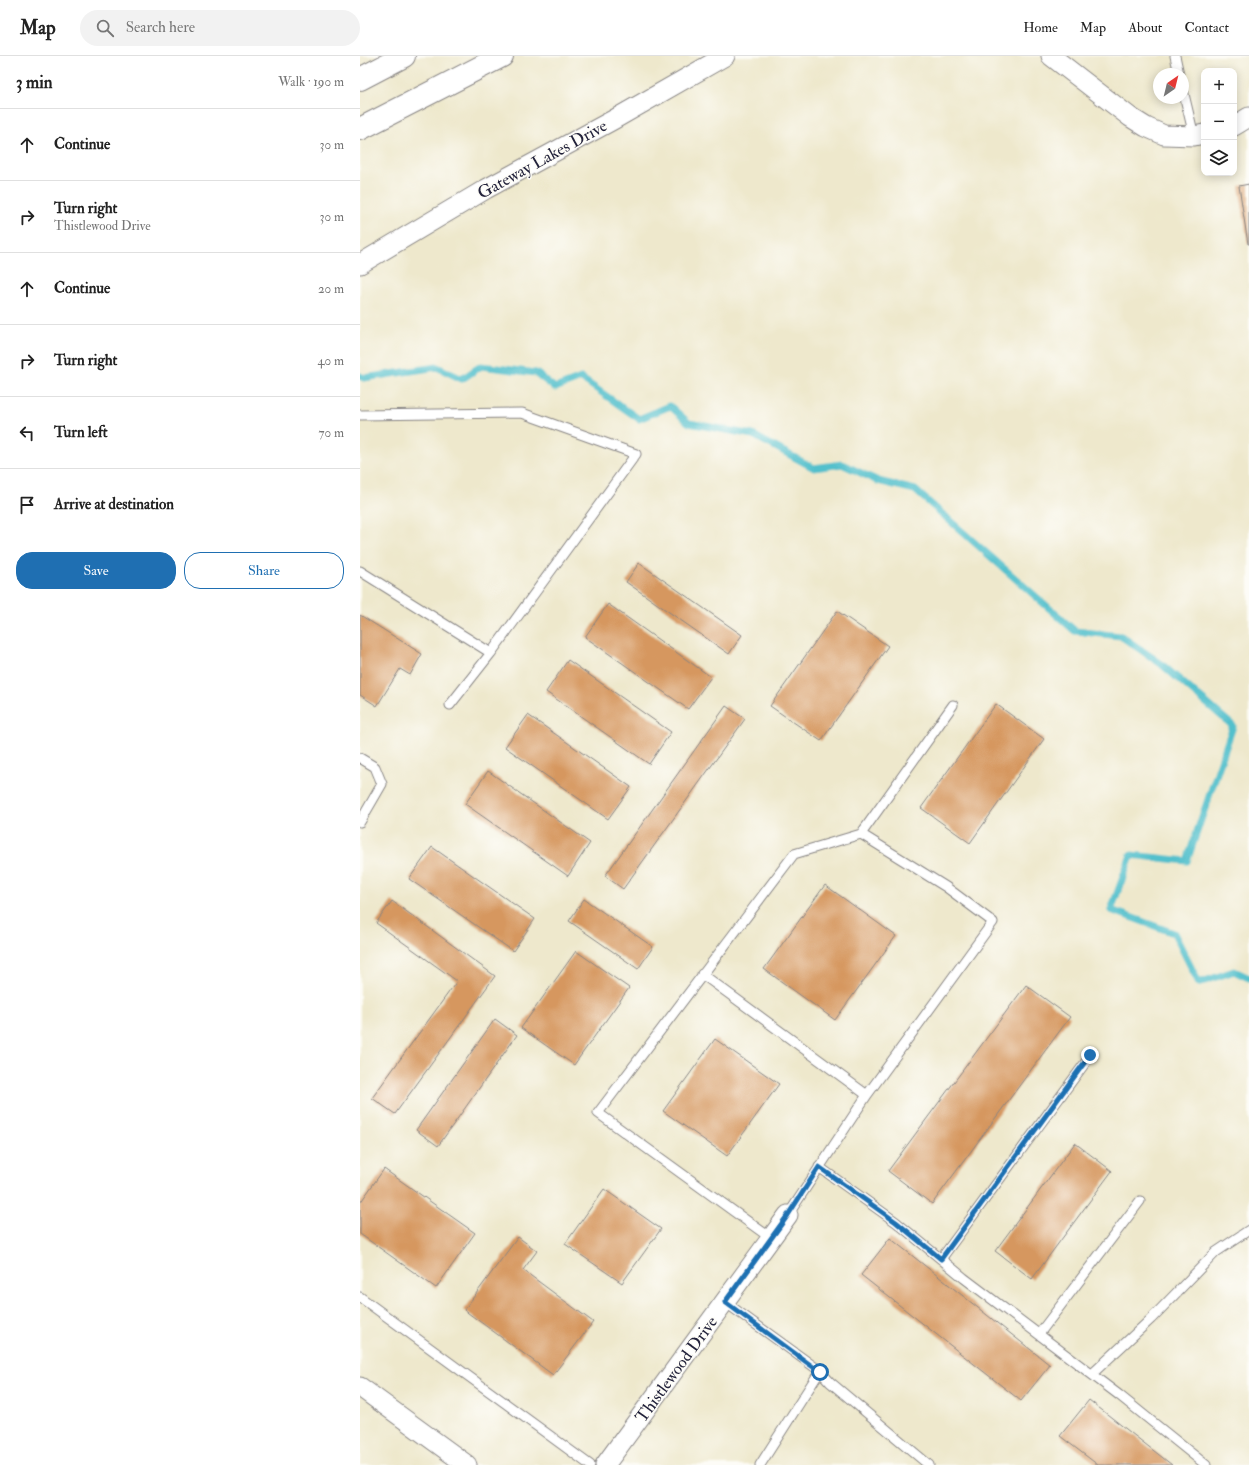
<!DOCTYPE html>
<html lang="en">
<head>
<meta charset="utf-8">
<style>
	body { margin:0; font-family:"IM FELL Double Pica",serif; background:#f2f2f2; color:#222 }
	.controls { position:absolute; right:12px; top:12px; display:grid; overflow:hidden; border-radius:8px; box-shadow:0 2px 10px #0003 }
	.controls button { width:36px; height:36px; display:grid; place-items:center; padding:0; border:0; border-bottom:1px solid #e0e0e0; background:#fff; color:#222; font:20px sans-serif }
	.compass { position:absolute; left:793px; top:12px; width:36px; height:36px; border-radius:50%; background:#fff; box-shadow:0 2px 10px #0003; rotate:35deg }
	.stop { position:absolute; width:12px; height:12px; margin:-9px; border:3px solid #1f6fb2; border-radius:50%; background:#fff }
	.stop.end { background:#1f6fb2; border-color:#fff; box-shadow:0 1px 4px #0008 }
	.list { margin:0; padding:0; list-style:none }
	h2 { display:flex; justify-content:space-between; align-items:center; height:52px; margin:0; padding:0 16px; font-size:17px }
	h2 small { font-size:13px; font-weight:400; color:#767676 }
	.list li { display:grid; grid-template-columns:26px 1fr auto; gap:12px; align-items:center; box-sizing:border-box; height:72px; padding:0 16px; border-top:1px solid #e0e0e0 }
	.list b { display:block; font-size:15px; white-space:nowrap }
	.list p { margin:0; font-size:13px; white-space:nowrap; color:#767676 }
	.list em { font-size:13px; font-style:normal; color:#767676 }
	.actions { display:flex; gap:8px; padding:12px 16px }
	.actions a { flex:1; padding:9px 0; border:1px solid #1f6fb2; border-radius:16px; text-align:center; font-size:14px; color:#1f6fb2 }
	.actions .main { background:#1f6fb2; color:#fff }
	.icon { flex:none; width:22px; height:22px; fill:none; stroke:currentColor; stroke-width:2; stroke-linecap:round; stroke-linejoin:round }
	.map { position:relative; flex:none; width:889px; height:1409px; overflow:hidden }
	header { display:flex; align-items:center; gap:24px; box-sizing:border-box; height:56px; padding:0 20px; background:#fff; border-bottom:1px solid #e0e0e0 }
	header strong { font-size:19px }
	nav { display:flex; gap:22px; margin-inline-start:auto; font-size:14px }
	.search { width:280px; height:36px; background:#f2f2f2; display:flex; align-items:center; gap:10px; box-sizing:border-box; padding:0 14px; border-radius:22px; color:#767676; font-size:15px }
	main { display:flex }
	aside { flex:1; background:#fff }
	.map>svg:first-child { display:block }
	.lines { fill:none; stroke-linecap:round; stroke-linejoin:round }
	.stream { stroke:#53c0cc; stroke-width:7 }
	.building { fill:#d6975f }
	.lane-casing { stroke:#888584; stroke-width:11 }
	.street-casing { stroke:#888584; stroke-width:21 }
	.highway-casing { stroke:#888584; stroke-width:24 }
	.lane { stroke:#fff; stroke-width:9 }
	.street { stroke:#fff; stroke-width:19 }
	.highway { stroke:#fff; stroke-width:22 }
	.route { stroke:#1f6fb2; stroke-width:5 }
	.labels { text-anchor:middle; stroke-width:3; stroke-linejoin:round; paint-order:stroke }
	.street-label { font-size:17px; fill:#22223b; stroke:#fdfcf7 }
</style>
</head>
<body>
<header>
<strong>Map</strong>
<div class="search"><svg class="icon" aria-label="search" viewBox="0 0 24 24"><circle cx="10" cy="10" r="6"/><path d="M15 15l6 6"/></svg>Search here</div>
<nav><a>Home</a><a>Map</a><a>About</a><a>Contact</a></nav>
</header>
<main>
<aside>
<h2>3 min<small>Walk · 190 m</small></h2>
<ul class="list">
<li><svg class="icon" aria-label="ahead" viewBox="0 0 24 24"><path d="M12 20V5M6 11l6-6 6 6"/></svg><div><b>Continue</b></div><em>30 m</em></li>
<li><svg class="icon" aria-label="right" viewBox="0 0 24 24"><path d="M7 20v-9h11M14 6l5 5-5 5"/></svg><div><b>Turn right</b><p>Thistlewood Drive</p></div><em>30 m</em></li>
<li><svg class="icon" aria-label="ahead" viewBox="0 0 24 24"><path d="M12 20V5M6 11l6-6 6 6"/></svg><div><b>Continue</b></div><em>20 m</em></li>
<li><svg class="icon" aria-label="right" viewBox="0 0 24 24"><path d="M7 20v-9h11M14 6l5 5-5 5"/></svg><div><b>Turn right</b></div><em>40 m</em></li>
<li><svg class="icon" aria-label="left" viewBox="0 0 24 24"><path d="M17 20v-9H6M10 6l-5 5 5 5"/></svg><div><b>Turn left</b></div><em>70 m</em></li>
<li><svg class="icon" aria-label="arrive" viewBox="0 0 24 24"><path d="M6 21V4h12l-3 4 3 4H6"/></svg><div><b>Arrive at destination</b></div></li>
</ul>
<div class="actions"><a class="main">Save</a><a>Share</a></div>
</aside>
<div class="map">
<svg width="889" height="1409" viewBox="0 0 889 1409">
	<rect width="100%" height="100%" fill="#fdfcf7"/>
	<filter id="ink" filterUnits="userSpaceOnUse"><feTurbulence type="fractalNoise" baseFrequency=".025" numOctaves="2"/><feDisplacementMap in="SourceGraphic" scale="8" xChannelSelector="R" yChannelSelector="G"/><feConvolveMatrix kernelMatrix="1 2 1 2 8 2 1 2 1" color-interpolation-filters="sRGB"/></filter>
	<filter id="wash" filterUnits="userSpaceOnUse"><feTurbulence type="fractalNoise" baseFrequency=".012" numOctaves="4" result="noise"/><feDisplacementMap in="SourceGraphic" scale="16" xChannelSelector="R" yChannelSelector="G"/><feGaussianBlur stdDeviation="0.9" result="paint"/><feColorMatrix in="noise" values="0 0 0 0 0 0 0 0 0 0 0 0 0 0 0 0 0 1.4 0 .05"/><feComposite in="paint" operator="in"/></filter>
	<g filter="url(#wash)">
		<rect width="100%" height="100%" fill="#eee8cc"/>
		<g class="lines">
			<path class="stream" d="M0,320L4,322L77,311L102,323L121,310L176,317L195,332L221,322L279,363L310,350L329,367L393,379L454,412L482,408L518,425L555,434L715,575L761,580L800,607L873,670L827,805L771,799L751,854L814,877L839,927L874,915L889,922"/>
		</g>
		<g id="blocks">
			<path class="building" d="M889,128V188H888L879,130Z
				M279,507L382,579L369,598L266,526Z
				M248,548L351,621L328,653L225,581Z
				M477,555L528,590L461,685L410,650Z
				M0,559L62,598L50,619L40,613L17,650L0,639Z
				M208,604L311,676L289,708L186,636Z
				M636,648L684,683L610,787L561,752Z
				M366,650L385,663L263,833L245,820Z
				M168,659L271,731L248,763L145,691Z
				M128,715L230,787L208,820L105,748Z
				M72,791L175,863L153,895L49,823Z
				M465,829L536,880L475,964L404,913Z
				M224,843L293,891L278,913L209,865Z
				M32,845L135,920L35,1058L12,1042L97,925L16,867Z
				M216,895L269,932L214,1009L161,972Z
				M666,929L710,961L572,1148L528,1115Z
				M135,963L157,979L78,1090L56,1074Z
				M355,983L419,1028L367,1100L303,1055Z
				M715,1087L752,1115L672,1223L635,1195Z
				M24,1113L115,1177L76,1232L0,1178V1147Z
				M244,1133L301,1173L262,1227L205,1188Z
				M158,1181L177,1195L163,1214L233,1266L193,1319L104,1254Z
				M530,1182L690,1309L661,1345L501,1219Z
				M729,1344L812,1409H738L700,1380Z"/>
		</g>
	</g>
	<g filter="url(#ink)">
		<use href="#blocks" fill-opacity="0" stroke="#888584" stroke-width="1"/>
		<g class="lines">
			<g class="lane-casing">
				<path id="lane" d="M815,0L819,18
					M823,34L834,80
					M0,359L162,357L276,398L131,597L0,515
					M90,649L131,597
					M0,702L15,711L22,728L0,766
					M501,778L593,649
					M342,918L507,1039
					M459,1111L536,1166L604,1222L759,1339L846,1409
					M412,1183L238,1057L434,798L501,778L586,831L633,866L507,1039L428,1159
					M581,1203L731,999
					M0,1241L230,1409
					M365,1246L460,1315L470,1326L569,1409
					M679,1278L780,1145
					M732,1318L791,1263L856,1196L889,1174
					M400,1409L460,1315"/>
			</g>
			<g class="street-casing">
				<path id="street" d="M691,0L770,61L786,71L804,79L834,80L844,78
					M874,70L889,61
					M0,208L126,133L253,64L365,0
					M0,1331L107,1409
					M245,1409L428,1159"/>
			</g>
			<g class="highway-casing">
				<path id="highway" d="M0,23L44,0
					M0,73L142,0"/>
			</g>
			<use href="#lane" class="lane"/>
			<use href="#street" class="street"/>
			<use href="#highway" class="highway"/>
		</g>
	</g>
	<g class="lines" filter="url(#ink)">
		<path class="route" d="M460,1316L365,1246L428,1159L459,1111L536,1166L581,1203L730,999"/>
	</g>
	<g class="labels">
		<g class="street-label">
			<text transform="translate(182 103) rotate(-29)" y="6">Gateway Lakes Drive</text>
			<text transform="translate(316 1313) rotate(-54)" y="6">Thistlewood Drive</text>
		</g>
	</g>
</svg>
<div class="controls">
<button>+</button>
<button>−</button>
<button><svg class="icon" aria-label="layers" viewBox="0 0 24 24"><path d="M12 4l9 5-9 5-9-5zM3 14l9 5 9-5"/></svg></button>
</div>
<svg class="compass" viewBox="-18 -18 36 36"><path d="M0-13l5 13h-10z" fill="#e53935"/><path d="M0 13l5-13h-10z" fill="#767676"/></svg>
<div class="stop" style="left:460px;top:1316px"></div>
<div class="stop end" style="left:730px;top:999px"></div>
</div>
</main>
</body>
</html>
